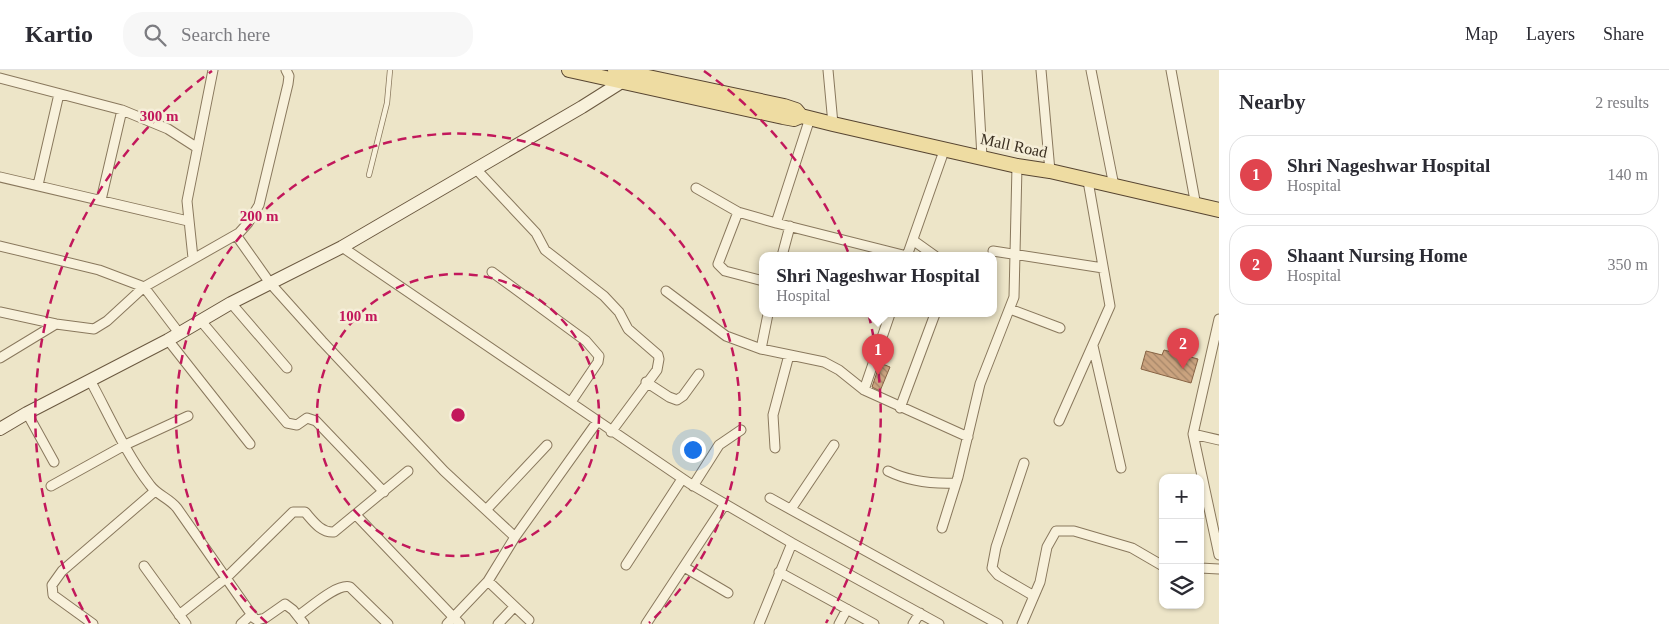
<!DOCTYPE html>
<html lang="en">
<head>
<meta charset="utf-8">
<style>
	body { margin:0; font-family:"Times New Roman",serif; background:#f7f7f7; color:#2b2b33 }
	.controls { position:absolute; right:15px; bottom:15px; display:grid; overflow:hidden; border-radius:10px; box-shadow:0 1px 4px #0004 }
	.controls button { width:45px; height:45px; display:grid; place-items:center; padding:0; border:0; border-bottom:1px solid #e1e1e2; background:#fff; color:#2b2b33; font:25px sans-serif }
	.you { position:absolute; left:692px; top:379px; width:18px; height:18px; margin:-12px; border:4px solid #fff; border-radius:50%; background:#1a73e8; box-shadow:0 0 0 8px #1a73e833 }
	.badge { display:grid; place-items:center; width:32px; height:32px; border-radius:50%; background:#db2777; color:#fff; font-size:16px; font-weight:700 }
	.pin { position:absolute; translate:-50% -41px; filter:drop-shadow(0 1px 2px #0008) }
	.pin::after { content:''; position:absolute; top:26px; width:18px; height:15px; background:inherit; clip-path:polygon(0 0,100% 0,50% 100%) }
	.popup { position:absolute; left:759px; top:182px; width:238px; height:65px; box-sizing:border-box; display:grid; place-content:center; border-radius:10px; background:#fff; filter:drop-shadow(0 1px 4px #0005); font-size:16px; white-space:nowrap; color:#7c7c81 }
	.popup b { font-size:19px; color:#2b2b33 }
	.popup::after { content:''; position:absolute; left:50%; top:100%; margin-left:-10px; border:10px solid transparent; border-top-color:#fff }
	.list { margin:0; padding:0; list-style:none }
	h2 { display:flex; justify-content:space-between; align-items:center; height:65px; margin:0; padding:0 20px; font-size:21px }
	h2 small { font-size:16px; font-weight:400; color:#7c7c81 }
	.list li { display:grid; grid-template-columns:32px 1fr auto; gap:15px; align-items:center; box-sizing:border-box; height:80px; margin:0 10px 10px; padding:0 10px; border:1px solid #e1e1e2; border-radius:20px }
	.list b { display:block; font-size:19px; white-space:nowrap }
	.list p { margin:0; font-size:16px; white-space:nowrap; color:#7c7c81 }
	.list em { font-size:16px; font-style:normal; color:#7c7c81 }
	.icon { flex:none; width:28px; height:28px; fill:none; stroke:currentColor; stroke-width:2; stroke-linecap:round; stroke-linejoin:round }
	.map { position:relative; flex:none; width:1219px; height:554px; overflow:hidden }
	header { display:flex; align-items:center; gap:30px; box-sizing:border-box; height:70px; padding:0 25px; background:#fff; border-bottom:1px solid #e1e1e2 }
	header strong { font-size:24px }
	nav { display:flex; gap:28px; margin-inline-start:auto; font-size:18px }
	.search { width:350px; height:45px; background:#f7f7f7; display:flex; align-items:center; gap:12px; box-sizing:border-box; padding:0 18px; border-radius:20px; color:#7c7c81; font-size:19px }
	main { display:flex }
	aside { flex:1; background:#fff }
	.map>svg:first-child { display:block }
	.building { fill:url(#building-back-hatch); stroke:#876344 }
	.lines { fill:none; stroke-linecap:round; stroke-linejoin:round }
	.lane-casing { stroke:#89785d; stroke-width:6 }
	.street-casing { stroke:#89785d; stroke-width:11 }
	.secondary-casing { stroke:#6b5940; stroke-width:14 }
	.primary-casing { stroke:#574531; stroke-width:16 }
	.lane { stroke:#f8f1db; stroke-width:4.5 }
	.street { stroke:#f8f1db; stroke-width:9 }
	.secondary { stroke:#f8f1db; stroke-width:12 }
	.primary { stroke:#eedca2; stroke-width:14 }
	.ring { fill:none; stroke:#c2185b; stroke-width:2.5; stroke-dasharray:9 6 }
	.labels { text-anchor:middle; stroke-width:5; stroke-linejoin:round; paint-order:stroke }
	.street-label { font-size:16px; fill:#3a2f21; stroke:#f5eed8 }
	.centre { fill:#c2185b; stroke:#f5eed8; stroke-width:2.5 }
	.ring-label { font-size:15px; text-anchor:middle; font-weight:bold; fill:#c2185b; stroke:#f5eed8; stroke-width:5; stroke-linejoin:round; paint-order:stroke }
</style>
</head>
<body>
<header>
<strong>Kartio</strong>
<div class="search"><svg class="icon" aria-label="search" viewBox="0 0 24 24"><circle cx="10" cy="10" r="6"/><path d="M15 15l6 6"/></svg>Search here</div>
<nav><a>Map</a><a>Layers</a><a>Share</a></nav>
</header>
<main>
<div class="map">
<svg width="1219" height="554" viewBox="0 0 1219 554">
	<defs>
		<pattern id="building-back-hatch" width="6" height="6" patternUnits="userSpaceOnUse" patternTransform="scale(1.25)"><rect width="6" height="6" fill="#caa37f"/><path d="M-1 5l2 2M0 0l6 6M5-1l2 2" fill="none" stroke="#a58568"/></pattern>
	</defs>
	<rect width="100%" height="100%" fill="#ede5c8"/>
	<path class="building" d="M1164,280L1198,289L1191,313L1141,299L1146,281L1162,285Z
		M880,293L890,297L880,321L872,317Z"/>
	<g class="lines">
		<g class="lane-casing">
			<path id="lane" d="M369,105L387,33L390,0"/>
		</g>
		<g class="street-casing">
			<path id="street" d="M828,0L833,54
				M977,0L982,87
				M1041,0L1050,101
				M1091,0L1114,116
				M1171,0L1196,136
				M0,8L122,40
				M476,99L536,163L545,180L604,226L619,242L628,259L658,285L659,289L657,300L611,362
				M0,107L188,151
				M38,115L59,24
				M696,118L738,142L776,153L907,186L945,78
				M101,130L122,40L168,59L196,77
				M738,142L718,194L725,201L763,211
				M776,153L810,48
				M236,165L270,213L322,271L444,401L515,467
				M914,171L935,186
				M0,176L99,200L144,217L179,263
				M342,177L689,413L792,473L939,554
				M993,181L1103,198
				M782,186L790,156
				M193,188L187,131L213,0
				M492,202L586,271L599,286L598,292L571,332
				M666,221L726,266L761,279L824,292L839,300L864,320L968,367
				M231,233L287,298
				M1010,239L1060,258
				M0,242L56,254L94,259L107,251L144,217L239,163L248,153L259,135L288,14L289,6L286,0
				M1219,249L1193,364L1219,485
				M201,251L287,353L297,355L307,348L316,351L384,422
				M168,270L250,374
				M1093,276L1121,398
				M761,279L768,244
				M0,288L56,254
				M90,310C109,345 126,384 150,415C157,425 169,428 177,438L254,548L257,550L265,548L285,534L293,540L304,554
				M646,312L669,327L677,330L683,326L699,304
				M864,320L890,244
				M900,338L935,244
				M27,343L54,392
				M1059,351L1110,236L1088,111
				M1193,364L1219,370
				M775,378L773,345L789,285
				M1024,393L996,477L992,498L998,505L1034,526
				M888,401C910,412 933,414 956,413
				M51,416L125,375L188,346
				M693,416L719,375L741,360
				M770,428L998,554
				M791,439L834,375
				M486,440L547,375
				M356,445L460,554
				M942,458L958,407L980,314L1014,227L1017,96
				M626,495L682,409
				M144,496L186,554
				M684,497L728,523
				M1200,498L1219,499
				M779,502L874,554
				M488,511L529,550
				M179,545L226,508L293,442H305C313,451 321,463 334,462L408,401
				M298,546C310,538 337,513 350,517L388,554
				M93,554L53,525L52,515L62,501L155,421
				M241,554L252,544
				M447,554L488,511L515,467L597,352
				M498,554L514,537
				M646,554L725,434
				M759,554L792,473
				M839,554L847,539
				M913,554L920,543
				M1022,554L1040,512L1047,477L1056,461H1074L1132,478L1163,496"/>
		</g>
		<g class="secondary-casing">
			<path id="secondary" d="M0,359L27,343L168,270L231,233L342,177L582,37L628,8"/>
		</g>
		<g class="primary-casing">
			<path id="primary" d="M569,0L783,47L794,49L801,46
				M615,0L784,36L796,40L801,46L833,54L1017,96L1050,101L1219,140"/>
		</g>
		<use href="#lane" class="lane"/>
		<use href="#street" class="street"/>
		<use href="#secondary" class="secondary"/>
		<use href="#primary" class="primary"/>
	</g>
	<g class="ring">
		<circle cx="458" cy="345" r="141"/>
		<path d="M267 553A282 282 0 1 1 649 553"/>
		<path d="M90 553A423 423 0 0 1 212 1M704 1A423 423 0 0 1 826 553"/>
	</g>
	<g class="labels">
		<g class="street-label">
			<text transform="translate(1014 75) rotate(12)" y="6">Mall Road</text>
		</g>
	</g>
	<circle cx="458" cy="345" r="8" class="centre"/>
	<g class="ring-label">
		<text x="159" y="51">300 m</text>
		<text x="259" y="151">200 m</text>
		<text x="358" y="251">100 m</text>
	</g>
</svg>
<div class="controls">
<button>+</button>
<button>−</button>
<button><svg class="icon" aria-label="layers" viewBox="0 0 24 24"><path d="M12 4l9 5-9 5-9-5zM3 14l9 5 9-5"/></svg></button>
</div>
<div class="you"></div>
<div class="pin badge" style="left:878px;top:305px;background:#e0444e">1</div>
<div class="popup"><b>Shri Nageshwar Hospital</b>Hospital</div>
<div class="pin badge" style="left:1183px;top:299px;background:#e0444e">2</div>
</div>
<aside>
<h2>Nearby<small>2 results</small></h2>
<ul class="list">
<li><span class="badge" style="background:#e0444e">1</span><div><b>Shri Nageshwar Hospital</b><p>Hospital</p></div><em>140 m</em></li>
<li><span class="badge" style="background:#e0444e">2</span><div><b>Shaant Nursing Home</b><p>Hospital</p></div><em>350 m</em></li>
</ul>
</aside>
</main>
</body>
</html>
